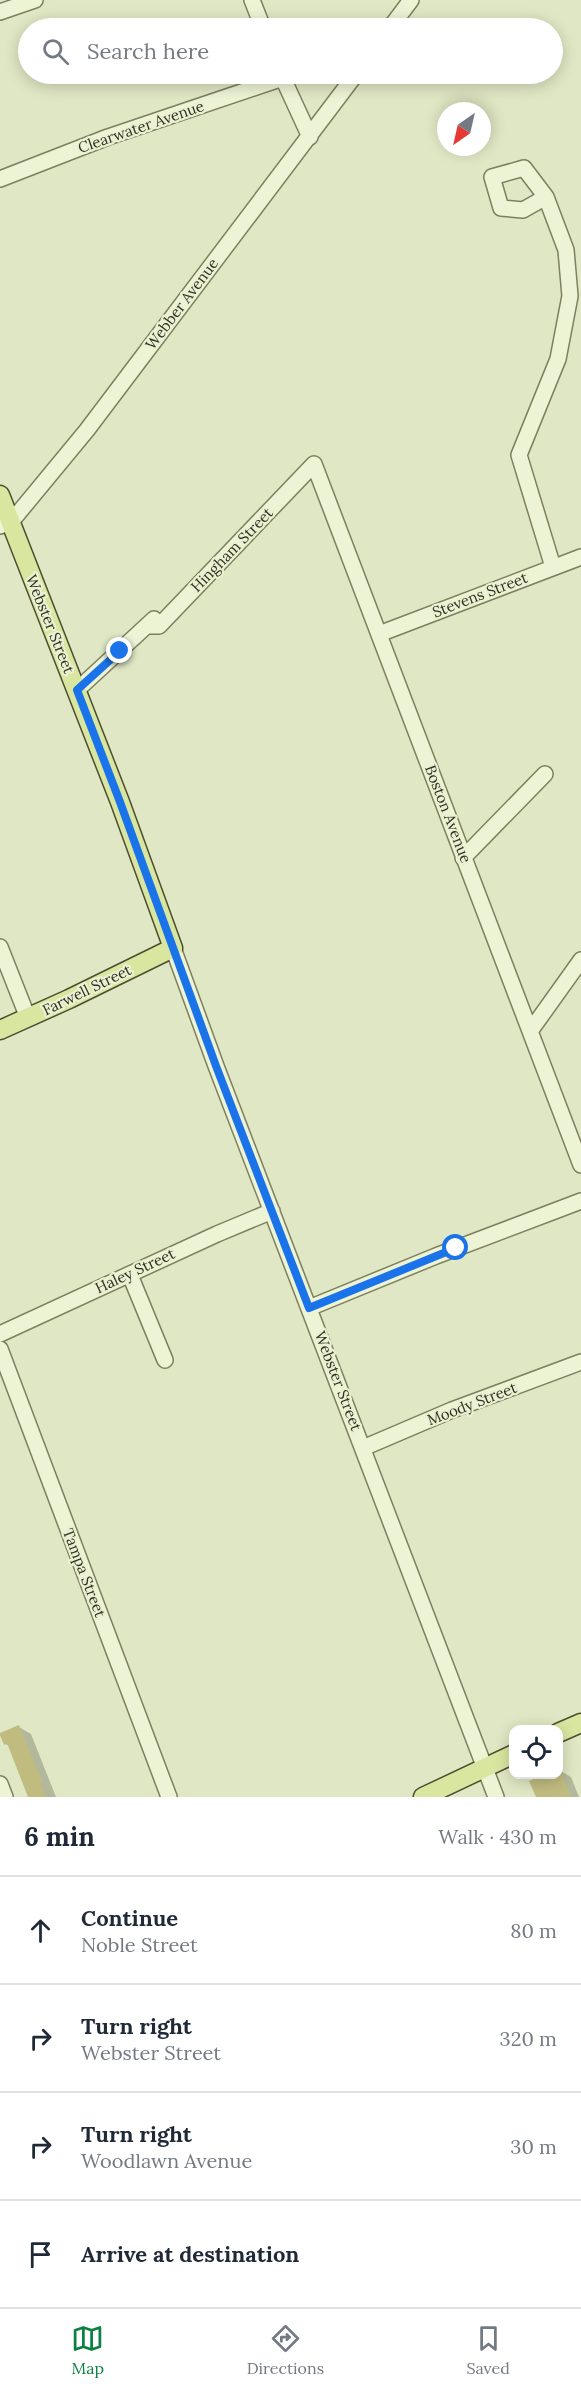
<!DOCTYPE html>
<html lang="en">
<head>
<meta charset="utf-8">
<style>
	body { margin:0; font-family:Lora,serif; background:#f6f6f7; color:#1f2937 }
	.controls { position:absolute; right:18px; bottom:18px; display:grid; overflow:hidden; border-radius:12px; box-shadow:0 3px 15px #0003 }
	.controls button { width:54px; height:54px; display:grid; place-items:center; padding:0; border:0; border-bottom:2px solid #e0e1e3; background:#fff; color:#1f2937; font:30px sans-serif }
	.compass { position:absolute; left:437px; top:102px; width:54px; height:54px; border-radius:50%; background:#fff; box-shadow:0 3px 15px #0003; rotate:214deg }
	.stop { position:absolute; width:18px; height:18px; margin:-14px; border:4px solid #1a73e8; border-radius:50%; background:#fff }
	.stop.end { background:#1a73e8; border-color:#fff; box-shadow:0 2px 6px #0008 }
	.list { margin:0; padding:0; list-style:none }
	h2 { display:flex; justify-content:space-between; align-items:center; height:78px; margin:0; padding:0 24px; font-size:26px }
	h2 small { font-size:20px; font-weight:400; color:#747a83 }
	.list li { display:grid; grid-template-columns:39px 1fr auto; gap:18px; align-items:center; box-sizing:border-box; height:108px; padding:0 24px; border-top:2px solid #e0e1e3 }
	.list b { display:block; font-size:22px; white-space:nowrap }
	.list p { margin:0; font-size:20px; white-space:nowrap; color:#747a83 }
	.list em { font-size:20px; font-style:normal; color:#747a83 }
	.icon { flex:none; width:33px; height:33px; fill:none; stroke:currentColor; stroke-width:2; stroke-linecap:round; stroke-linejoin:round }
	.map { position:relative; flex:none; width:581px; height:1797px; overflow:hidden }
	.search { position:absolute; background:#fff; box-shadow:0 3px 15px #0003; left:18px; right:18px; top:18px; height:66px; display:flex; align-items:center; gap:15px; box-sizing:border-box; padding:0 21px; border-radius:33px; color:#747a83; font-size:22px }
	.sheet { height:510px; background:#fff }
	nav { display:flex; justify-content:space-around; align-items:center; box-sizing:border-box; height:84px; border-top:2px solid #e0e1e3; background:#fff; font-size:16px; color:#747a83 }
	nav a { display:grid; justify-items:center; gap:3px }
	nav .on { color:#0b8043 }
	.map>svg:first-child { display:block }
	.shadow { fill:#0003 }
	.building { fill:#c0bb7e }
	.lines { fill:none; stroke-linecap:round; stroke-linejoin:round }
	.minor-casing { stroke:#7e7f5d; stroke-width:18 }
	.major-casing { stroke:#4e4c30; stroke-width:21 }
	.minor { stroke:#edf3d5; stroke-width:15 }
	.major { stroke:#d9e6a0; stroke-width:18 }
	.route { stroke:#1a73e8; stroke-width:8 }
	.labels { text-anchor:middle; stroke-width:4.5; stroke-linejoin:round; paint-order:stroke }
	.street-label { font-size:15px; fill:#31311f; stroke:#eaf0d2 }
</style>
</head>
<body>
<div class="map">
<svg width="581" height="1797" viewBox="0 0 581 1797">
	<rect width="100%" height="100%" fill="#e0e7c4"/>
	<path class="shadow" d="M19,1727L31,1734L56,1797H30L10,1746L5,1744Z
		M559,1770L571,1777L579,1797H538L558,1774Z"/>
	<path class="building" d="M19,1725L42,1781L40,1782L46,1797H28L7,1743L4,1745L0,1735V1733Z
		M545,1774H562L571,1797H536L529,1781Z"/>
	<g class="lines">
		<g class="minor-casing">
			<path id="minor" d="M252,0L263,28
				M0,12L35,0
				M390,28L411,0
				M281,74L310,137
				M0,179L108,137L283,78
				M546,197L523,210L501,208L492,177L524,168L546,197L566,250L570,296L558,359L519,455L553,567
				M0,526L11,522L87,430L356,74
				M147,626H159L314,464L581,1165
				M379,634L581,557
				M77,690L154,619
				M463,858L545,774
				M0,947L28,1018
				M173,948L216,1066L496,1797
				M531,1030L581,960
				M130,1275L165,1360
				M309,1308L436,1256L581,1201
				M0,1334L217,1234L272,1211
				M0,1349L169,1797
				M363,1448L452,1410L581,1362
				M0,1784L5,1797"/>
		</g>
		<g class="major-casing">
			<path id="major" d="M0,495L120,802L173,948L69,999L0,1030
				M558,1733L581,1723
				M423,1797L514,1754"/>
		</g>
		<use href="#minor" class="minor"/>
		<use href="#major" class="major"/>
	</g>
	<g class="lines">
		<path class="route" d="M120,651L77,690L120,802L216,1066L309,1308L456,1248"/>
	</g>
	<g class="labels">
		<g class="street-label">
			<text transform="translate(141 127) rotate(-19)" y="5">Clearwater Avenue</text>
			<text transform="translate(182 304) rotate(-53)" y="5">Webber Avenue</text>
			<text transform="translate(232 550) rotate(-46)" y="5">Hingham Street</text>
			<text transform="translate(480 595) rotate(-21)" y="5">Stevens Street</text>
			<text transform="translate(50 624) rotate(68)" y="5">Webster Street</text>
			<text transform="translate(448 814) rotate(69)" y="5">Boston Avenue</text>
			<text transform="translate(87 990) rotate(-26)" y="5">Farwell Street</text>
			<text transform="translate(135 1271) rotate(-25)" y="5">Haley Street</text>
			<text transform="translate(338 1381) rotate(69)" y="5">Webster Street</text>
			<text transform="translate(472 1404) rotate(-21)" y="5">Moody Street</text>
			<text transform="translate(84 1573) rotate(69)" y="5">Tampa Street</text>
		</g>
	</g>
</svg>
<div class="controls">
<button><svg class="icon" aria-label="locate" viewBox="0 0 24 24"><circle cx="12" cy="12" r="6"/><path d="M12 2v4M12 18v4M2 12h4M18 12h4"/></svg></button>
</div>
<svg class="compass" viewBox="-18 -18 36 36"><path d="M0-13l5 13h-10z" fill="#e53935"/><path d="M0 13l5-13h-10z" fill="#747a83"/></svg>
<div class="stop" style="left:456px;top:1248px"></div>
<div class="stop end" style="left:120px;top:651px"></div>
<div class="search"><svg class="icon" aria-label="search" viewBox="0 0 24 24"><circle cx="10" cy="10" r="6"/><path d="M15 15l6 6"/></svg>Search here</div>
</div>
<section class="sheet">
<h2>6 min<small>Walk · 430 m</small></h2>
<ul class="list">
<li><svg class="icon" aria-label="ahead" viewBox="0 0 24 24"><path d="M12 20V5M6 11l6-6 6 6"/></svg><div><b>Continue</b><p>Noble Street</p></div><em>80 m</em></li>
<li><svg class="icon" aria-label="right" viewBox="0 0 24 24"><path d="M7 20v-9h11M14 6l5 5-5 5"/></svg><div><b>Turn right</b><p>Webster Street</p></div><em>320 m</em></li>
<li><svg class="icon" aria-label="right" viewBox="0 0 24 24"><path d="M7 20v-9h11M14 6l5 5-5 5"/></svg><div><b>Turn right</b><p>Woodlawn Avenue</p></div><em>30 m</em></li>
<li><svg class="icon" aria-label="arrive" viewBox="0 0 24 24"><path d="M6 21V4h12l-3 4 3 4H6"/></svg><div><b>Arrive at destination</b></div></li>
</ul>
</section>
<nav>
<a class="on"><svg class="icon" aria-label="map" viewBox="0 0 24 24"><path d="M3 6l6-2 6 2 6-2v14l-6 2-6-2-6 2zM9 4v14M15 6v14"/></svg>Map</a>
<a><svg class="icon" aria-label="directions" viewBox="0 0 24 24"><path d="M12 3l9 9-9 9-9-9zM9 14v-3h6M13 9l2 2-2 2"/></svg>Directions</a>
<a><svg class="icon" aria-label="saved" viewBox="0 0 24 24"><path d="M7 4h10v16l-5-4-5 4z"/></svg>Saved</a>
</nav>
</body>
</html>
